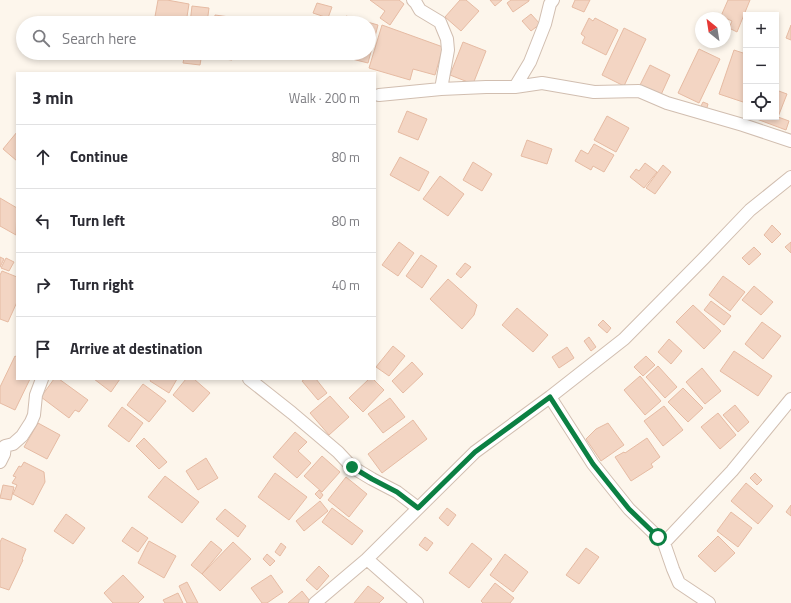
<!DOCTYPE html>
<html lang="en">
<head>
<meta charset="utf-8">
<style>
	body { margin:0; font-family:"Titillium Web",sans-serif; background:#f2f2f3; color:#2b2b33 }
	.controls { position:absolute; right:12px; top:12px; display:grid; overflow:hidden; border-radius:0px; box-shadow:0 2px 6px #0003 }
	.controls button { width:36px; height:36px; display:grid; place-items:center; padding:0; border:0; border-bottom:1px solid #e1e1e2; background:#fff; color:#2b2b33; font:20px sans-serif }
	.compass { position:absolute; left:695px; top:12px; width:36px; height:36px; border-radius:50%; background:#fff; box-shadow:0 2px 6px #0003; rotate:330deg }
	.stop { position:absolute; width:12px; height:12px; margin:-9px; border:3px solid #0b8043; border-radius:50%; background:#fff }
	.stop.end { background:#0b8043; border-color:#fff; box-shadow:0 1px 4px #0008 }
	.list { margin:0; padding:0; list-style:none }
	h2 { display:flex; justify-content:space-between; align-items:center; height:52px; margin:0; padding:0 16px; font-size:17px }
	h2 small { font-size:13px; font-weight:400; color:#7c7c81 }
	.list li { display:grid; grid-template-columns:26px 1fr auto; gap:12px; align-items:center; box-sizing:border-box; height:64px; padding:0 16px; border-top:1px solid #e1e1e2 }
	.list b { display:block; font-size:15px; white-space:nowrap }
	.list em { font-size:13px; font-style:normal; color:#7c7c81 }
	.icon { flex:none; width:22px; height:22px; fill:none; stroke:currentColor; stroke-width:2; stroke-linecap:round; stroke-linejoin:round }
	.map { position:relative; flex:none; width:791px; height:603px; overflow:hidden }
	.search { position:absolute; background:#fff; box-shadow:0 2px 6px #0003; left:16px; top:16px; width:360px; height:44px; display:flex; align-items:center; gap:10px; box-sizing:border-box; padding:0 14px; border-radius:22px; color:#7c7c81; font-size:15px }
	.panel { position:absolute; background:#fff; box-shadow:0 2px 6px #0003; left:16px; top:72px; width:360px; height:308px; border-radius:0px }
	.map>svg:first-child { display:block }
	.building { fill:#f3d5c3; stroke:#e6bba3 }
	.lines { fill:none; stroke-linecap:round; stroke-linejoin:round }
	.street-casing { stroke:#d1beb0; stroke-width:14 }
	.street { stroke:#fff; stroke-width:12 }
	.route { stroke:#0b8043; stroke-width:5 }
</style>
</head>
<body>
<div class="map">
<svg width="791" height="603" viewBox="0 0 791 603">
	<rect width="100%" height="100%" fill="#fdf6ec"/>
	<path class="building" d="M158,0H167L189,4L186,23H162L154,22Z
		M370,0H399L404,4L390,25L380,18L385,11Z
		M460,0H466L479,11L461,31L445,17Z
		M490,0H502L495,6Z
		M511,0H529V1L513,12L507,3Z
		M575,0H590L584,12L572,7Z
		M728,0H750L737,32L729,28L732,21L721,16Z
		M317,3L332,7L328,18L313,13Z
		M192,6L209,8L207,23H190Z
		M531,14L540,24L531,31L522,21Z
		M215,15L237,18V23H214Z
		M346,16L378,25L368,63L336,55V53H369V23H344Z
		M589,18L593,21L595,18L618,30L606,55L582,43L585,37L581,34Z
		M382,25L443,47L435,75L413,69L410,80L369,68Z
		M791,25V40L786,38Z
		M624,28L646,39L624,86L602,75Z
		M463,42L486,51L473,84L450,75Z
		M699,49L720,59L699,103L678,93Z
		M734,50L746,54V103L719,94Z
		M185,53H202L200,65L183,63Z
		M210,53H233L232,60L210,57Z
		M650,65L670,75L660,97L639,87Z
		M776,90L787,94L778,117L789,121L786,130L754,118V117H776Z
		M703,102L708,104L706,111L700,108Z
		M407,111L427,119L418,140L398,132Z
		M607,116L629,128L616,152L594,140Z
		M17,132V161L3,149Z
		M527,140L552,149L547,164L521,156Z
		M594,144L614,155L604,172L593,166L591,170L575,161L581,150L588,154Z
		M400,157L429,172L419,191L390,175Z
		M473,162L492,174L482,191L463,180Z
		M645,163L657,172L644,188L630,177L636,169L639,171Z
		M663,165L671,172L655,194L646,188Z
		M440,176L464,194L448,216L423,199Z
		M0,198L17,208L16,235L0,226Z
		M772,225L781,234L772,243L764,235Z
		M399,242L414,253L398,276L382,265Z
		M791,242V253L785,247Z
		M754,247L761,254L749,265L742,258Z
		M421,255L437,266L422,288L406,276Z
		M0,257L4,259L0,267Z
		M6,258L14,262L9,271L1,268Z
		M465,263L471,267L461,278L456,274Z
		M2,271L17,277V302L8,322L0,319V275Z
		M723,276L745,292L730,311L709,295Z
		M448,279L477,305L474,315L462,329L430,299Z
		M754,286L773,302L761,315L742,300Z
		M711,301L731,316L724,325L704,310Z
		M693,305L721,331L704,349L676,322Z
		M517,308L548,335L533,352L502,325Z
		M603,320L611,328L607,333L598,325Z
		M762,322L781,336L763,359L745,344Z
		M589,337L596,347L591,351L584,341Z
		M669,339L682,351L671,364L658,352Z
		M393,346L405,356L389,376L376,367Z
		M567,347L574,358L559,368L552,357Z
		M734,351L772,376L758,396L720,371Z
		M15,356L17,357V379H30L15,410L0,403V387Z
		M646,356L655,365L643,376L634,367Z
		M412,362L423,374L403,393L392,381Z
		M658,366L677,387L665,398L646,377Z
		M702,368L721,391L705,404L686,382Z
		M640,376L661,401L645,415L624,390Z
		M54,379H59L88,400L79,412L75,410L69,418L41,397Z
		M94,379H120L111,392Z
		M151,379H177L169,393L150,381Z
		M186,379H194L210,393L193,412L173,395Z
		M305,379H316L327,393L318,400L302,381Z
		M369,379H373L384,390L363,412L349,398Z
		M143,384L166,401L149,422L127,405Z
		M683,388L703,408L688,422L668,402Z
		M330,396L349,417L329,435L310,413Z
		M390,398L405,417L383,433L368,414Z
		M735,405L749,422L738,432L723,415Z
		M664,406L683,430L663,446L644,421Z
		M122,407L143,423L129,442L108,426Z
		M718,413L736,435L720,449L701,427Z
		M413,420L427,439L382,473L368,454Z
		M38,423L60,435L47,459L24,447Z
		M608,423L624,445L601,461L586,439L596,429Z
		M295,432L307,442L298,451L311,463L297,478L273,457Z
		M144,438L167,462L159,469L136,446Z
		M647,438L660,457L651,464L653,467L631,481L615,457L624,452L625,453Z
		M322,456L340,472L322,492L304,476Z
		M206,458L218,478L198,490L186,471Z
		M24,462L44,472L45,482L33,505L13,494L17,485L12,483L16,477L13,476L19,466L21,467Z
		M275,473L307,497L289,520L258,497Z
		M755,473L762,480L757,485L750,478Z
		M165,476L199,502L182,523L148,497Z
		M346,477L367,494L349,517L328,500Z
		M746,483L773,506L758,524L731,501Z
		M3,485L14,487L11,500L0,498Z
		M319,490L323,495L320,499L315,494Z
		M320,501L328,511L304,531L296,521Z
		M791,505V516L786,512Z
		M332,508L363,531L352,545L322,522Z
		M447,508L456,515L448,526L439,518Z
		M225,509L246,526L238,537L216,519Z
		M731,512L752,528L738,547L717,531Z
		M66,514L85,528L73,544L54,531Z
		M132,527L148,538L138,552L122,541Z
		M718,536L735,553L715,572L698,556Z
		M425,537L433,543L427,551L419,545Z
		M2,538L26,549L22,559L23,560L9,590L0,587V542Z
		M149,541L176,556L164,578L138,563Z
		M211,541L222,550L202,574L191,565Z
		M233,542L251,559L220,591L202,574Z
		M281,543L286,547L280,556L275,552Z
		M472,543L492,559L469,588L449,573Z
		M586,548L599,557L579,584L566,575Z
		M267,554L275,561L270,566L263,559Z
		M505,554L528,572L513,592L490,575Z
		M319,566L329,576L317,590L306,580Z
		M123,575L144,597L138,603H113L104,593Z
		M271,575L283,592L267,603H262L251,588Z
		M187,582L198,603H187L179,586Z
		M495,583L514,598L510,603H483L481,601Z
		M368,586L384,598L379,603H354Z
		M302,591L310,601L308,603H288Z
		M178,593L183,603H165L163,600Z"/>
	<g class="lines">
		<g class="street-casing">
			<path id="street" d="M413,0L416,3L420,10L440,22L447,39L448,50L441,89
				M515,87L530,62L545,24L550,4L553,0
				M379,95L441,89L486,87H515L542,83L594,92L639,91L667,103L743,125L791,141
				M249,379L292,413L338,452L352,467L372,479L397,492L418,508
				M550,397L593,464L629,509L664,543L673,569L679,583L709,603
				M0,462L4,454L5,446L13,444L22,436L31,422L34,415L36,395L42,379
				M664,543L732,471L791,399
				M367,559L417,603
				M315,603L367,559L475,452L550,397L624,339L705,257L750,210L791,177"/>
		</g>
		<use href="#street" class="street"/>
	</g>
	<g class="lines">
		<path class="route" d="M352,467L372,479L397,492L418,508L475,452L550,397L593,464L629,509L658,537"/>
	</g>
</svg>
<div class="controls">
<button>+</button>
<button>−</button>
<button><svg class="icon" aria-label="locate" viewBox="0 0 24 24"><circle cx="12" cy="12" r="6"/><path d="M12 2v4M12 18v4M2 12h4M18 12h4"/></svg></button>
</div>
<svg class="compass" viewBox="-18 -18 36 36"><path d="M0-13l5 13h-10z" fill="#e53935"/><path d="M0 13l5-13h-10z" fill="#7c7c81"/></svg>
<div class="stop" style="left:658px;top:537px"></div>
<div class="stop end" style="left:352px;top:467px"></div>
<div class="search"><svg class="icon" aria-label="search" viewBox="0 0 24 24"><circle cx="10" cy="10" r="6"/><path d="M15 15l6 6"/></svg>Search here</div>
<section class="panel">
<h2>3 min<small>Walk · 200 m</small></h2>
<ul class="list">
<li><svg class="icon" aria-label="ahead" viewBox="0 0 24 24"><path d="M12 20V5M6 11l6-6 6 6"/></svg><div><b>Continue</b></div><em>80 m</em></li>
<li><svg class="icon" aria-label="left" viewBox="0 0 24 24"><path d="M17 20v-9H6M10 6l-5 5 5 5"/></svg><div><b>Turn left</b></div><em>80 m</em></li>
<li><svg class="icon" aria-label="right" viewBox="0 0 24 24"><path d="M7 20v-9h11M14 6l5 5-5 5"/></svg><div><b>Turn right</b></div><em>40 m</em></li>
<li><svg class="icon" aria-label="arrive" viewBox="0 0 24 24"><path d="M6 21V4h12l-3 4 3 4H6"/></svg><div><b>Arrive at destination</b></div></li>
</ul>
</section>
</div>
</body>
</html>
